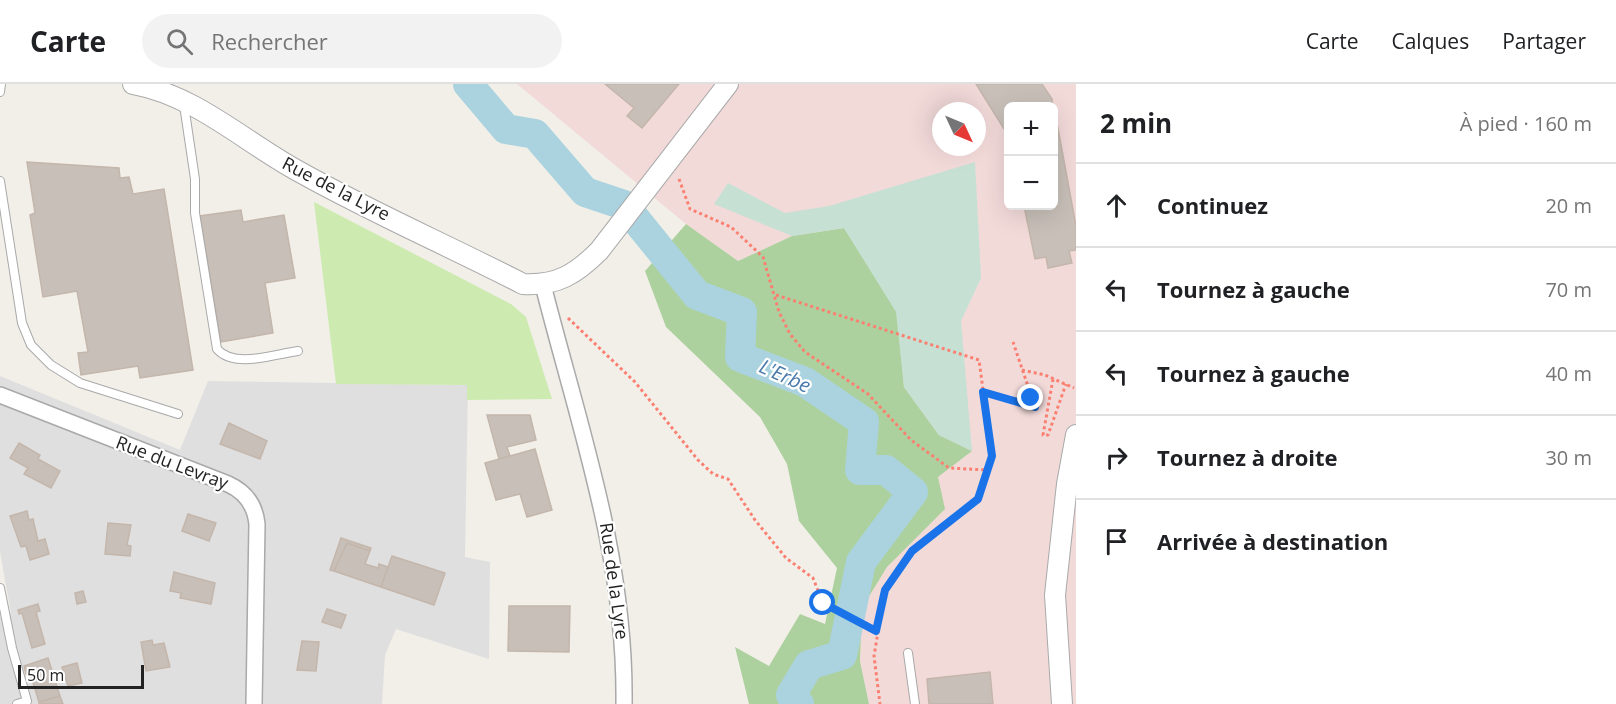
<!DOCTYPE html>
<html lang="fr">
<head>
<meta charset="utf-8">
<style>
	body { margin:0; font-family:"Open Sans",sans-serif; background:#f2f2f2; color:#202124 }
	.controls { position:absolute; right:18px; top:18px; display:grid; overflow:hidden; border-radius:9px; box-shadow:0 6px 24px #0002 }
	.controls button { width:54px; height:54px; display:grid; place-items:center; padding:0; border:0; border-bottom:2px solid #e0e0e0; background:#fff; color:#202124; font:30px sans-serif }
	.compass { position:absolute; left:932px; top:18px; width:54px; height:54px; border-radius:50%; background:#fff; box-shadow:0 6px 24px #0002; rotate:134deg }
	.scale { position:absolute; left:18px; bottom:15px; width:126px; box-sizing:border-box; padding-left:6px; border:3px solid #222; border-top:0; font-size:16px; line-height:21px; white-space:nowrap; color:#222; -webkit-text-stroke:4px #fff; paint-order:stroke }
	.stop { position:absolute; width:18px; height:18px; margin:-14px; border:4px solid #1a73e8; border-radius:50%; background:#fff }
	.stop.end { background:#1a73e8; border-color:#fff; box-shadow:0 2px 6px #0008 }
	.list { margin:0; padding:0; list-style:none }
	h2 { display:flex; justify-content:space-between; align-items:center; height:78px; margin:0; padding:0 24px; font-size:26px }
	h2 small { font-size:20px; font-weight:400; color:#757577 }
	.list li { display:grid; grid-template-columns:39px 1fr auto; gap:18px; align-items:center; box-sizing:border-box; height:84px; padding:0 24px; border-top:2px solid #e0e0e0 }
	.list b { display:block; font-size:22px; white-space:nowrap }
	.list em { font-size:20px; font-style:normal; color:#757577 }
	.icon { flex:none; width:33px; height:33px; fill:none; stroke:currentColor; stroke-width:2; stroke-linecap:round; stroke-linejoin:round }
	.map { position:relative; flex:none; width:1076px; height:620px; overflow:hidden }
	header { display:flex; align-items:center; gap:36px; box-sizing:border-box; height:84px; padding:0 30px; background:#fff; border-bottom:2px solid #e0e0e0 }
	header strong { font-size:28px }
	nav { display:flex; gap:33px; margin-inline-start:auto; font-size:21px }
	.search { width:420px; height:54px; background:#f2f2f2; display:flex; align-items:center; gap:15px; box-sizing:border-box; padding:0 21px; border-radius:33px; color:#757577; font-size:22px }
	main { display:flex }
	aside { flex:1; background:#fff }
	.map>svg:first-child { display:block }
	.residential { fill:#e0dfdf }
	.commercial { fill:#f2dad9; fill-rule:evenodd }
	.grass { fill:#cdebb0 }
	.forest { fill:#add19e }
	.wetland { fill:#c6e0d4 }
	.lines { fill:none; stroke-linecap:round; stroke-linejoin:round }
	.river { stroke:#aad3df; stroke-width:30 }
	.building { fill:#c7bfb8; stroke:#c4b6ab; stroke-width:1.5 }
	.service-casing { stroke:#a9a9a9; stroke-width:10 }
	.minor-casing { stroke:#a9a9a9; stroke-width:18 }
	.tertiary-casing { stroke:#a9a9a9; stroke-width:22 }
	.path { stroke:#fa8072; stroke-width:3; stroke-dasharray:3 3; stroke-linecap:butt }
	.service { stroke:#fff; stroke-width:8 }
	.minor { stroke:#fff; stroke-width:15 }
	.tertiary { stroke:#fff; stroke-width:20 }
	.route { stroke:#1a73e8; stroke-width:8 }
	.labels { text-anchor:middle; stroke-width:4.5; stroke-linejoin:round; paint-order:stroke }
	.street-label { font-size:18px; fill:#222; stroke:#fff }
	.water-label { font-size:20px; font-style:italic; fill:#4a7aab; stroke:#fff }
</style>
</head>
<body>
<header>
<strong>Carte</strong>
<div class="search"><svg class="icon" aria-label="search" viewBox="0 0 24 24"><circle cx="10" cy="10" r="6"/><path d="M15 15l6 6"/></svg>Rechercher</div>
<nav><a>Carte</a><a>Calques</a><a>Partager</a></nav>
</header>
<main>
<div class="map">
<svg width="1076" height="620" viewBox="0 0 1076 620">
	<rect width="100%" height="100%" fill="#f2efe9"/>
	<path class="residential" d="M0,292L180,366L208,297L468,301L465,473L490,478L489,575L396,545L385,571L382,620H0V533L11,529L0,468Z"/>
	<path class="commercial" d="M517,0H1076V620H869L860,577L862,524L887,483L913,455L937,394L939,351L792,152L738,177L686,140ZM1008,22H1054V122H1008ZM941,27H977V63H941Z"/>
	<path class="grass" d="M314,118L511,220L526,233L552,315L467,316V301L336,300Z"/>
	<path class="forest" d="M686,140L738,177L792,152L844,144L897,228L904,303L939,351L972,367L938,393L945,425L887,483L862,524L860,577L869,620H749L735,563L769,582L800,530L825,540L837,484L799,437L787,380L760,333L666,243L645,187Z"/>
	<path class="wetland" d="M975,78L981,194L961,237L972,367L939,351L904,303L896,228L844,144L792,152L714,120L728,99L785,129L829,122Z"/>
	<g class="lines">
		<path class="river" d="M468,0L506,45L535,50L585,108L624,121L697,211L742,228L740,273L805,298L864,338L860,386H886L913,408L861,478L842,571L809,581L791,611L799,620"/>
	</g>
	<path class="building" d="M605,0H679L642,44L627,32L634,24Z
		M976,0H1042L1052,15L1053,22H1008V42L1004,45Z
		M1054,23L1076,142V166L1069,167L1072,179L1048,184L1046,173L1035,175L1024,122H1054Z
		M27,78L119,84L120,94L129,93L133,110L164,105L193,286L140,294L138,282L81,291L78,269L88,268L77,207L43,213L30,131L35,129Z
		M241,126L243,138L284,131L295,194L265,199L273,249L221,258L200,132Z
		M487,331H530L536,356L507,363L510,372L499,375Z
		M229,339L267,357L260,375L220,360Z
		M19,359L40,371L38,375L60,387L51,404L24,390L28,384L10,374Z
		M535,365L552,426L527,433L520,410L496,416L485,379Z
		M27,427L29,436L33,435L38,457L45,455L49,470L30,476L26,462L21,463L10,432Z
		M188,430L216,439L209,457L182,447Z
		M108,439L131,441L127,461L131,462L130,472L105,470Z
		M341,454L371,464L370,467L347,459L334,487L330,486Z
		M347,459L370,467L365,480L378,484L379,480L388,483L381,503L334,487Z
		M392,472L445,489L434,521L381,503Z
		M174,488L215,499L211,520L180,514L181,509L170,507Z
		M83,507L86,518L77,520L75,509Z
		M38,520L40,527L36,528L45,560L32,564L22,529L19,530L18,526Z
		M509,522H570L569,568L508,567Z
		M327,525L346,531L341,544L322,538Z
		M152,556L153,561L164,559L170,583L146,587L141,558Z
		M302,557L319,558L316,587L297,586Z
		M48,574L60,612L39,618L30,589L26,590L24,582Z
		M77,579L82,599L68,602L62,583Z
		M990,588L993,620H929L927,595Z
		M60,612L63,620H39V618Z"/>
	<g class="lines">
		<g class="service-casing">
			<path id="service" d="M0,8L1,0
				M184,21L195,95V129L217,265C234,285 275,270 298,267
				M0,97L22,239L31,261L51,281L80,299L178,330
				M0,504L12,564L27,617L17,620
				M908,569L915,620"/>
		</g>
		<g class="minor-casing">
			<path id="minor" d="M543,201C579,343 626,472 624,620
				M0,311L228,400C246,408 255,421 257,440L254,620"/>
		</g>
		<g class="tertiary-casing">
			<path id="tertiary" d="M133,0C197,12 243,57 298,87C371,128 449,162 523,200C557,202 576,190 599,167L728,0
				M1062,620L1055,511L1067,400L1076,351"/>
		</g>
		<path class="path" d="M679,95L690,125L731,143L763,173L779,228L790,250L805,268L868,310L911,356L949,384L987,386
			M776,211L979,276L992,372L978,415L912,467L885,506L874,572L880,620
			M568,234L635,298L698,376L713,390L728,395L755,436L786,474L813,494L823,519L876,547
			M1022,286L1045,291L1074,304
			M1053,295L1043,351H1048L1066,300
			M983,308L1035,323L1013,258"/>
		<use href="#service" class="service"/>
		<use href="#minor" class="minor"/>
		<use href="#tertiary" class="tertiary"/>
	</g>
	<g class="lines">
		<path class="route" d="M823,519L876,547L885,506L912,467L978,415L992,372L983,308L1035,323L1031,314"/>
	</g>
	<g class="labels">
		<g class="street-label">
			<text transform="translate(336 105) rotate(27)" y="6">Rue de la Lyre</text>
			<text transform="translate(172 379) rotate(21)" y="6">Rue du Levray</text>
			<text transform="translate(614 497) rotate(82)" y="6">Rue de la Lyre</text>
		</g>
		<g class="water-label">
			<text transform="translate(785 292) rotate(24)" y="7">L'Erbe</text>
		</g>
	</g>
</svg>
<div class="controls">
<button>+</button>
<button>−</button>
</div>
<svg class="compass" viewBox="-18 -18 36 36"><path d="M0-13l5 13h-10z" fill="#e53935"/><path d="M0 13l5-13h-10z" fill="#757577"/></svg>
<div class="scale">50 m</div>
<div class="stop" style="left:823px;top:519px"></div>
<div class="stop end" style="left:1031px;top:314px"></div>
</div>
<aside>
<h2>2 min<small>À pied · 160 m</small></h2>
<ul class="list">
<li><svg class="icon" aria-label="ahead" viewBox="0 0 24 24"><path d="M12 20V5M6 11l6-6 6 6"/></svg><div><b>Continuez</b></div><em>20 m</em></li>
<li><svg class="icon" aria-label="left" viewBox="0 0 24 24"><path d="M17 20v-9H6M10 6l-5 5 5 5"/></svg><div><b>Tournez à gauche</b></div><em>70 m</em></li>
<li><svg class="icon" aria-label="left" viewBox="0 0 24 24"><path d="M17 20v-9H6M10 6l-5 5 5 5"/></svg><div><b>Tournez à gauche</b></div><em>40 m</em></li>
<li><svg class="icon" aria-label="right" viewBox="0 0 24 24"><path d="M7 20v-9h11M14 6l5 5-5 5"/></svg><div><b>Tournez à droite</b></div><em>30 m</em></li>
<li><svg class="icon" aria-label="arrive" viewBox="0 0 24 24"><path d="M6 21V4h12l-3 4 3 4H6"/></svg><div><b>Arrivée à destination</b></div></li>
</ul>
</aside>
</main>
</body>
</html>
